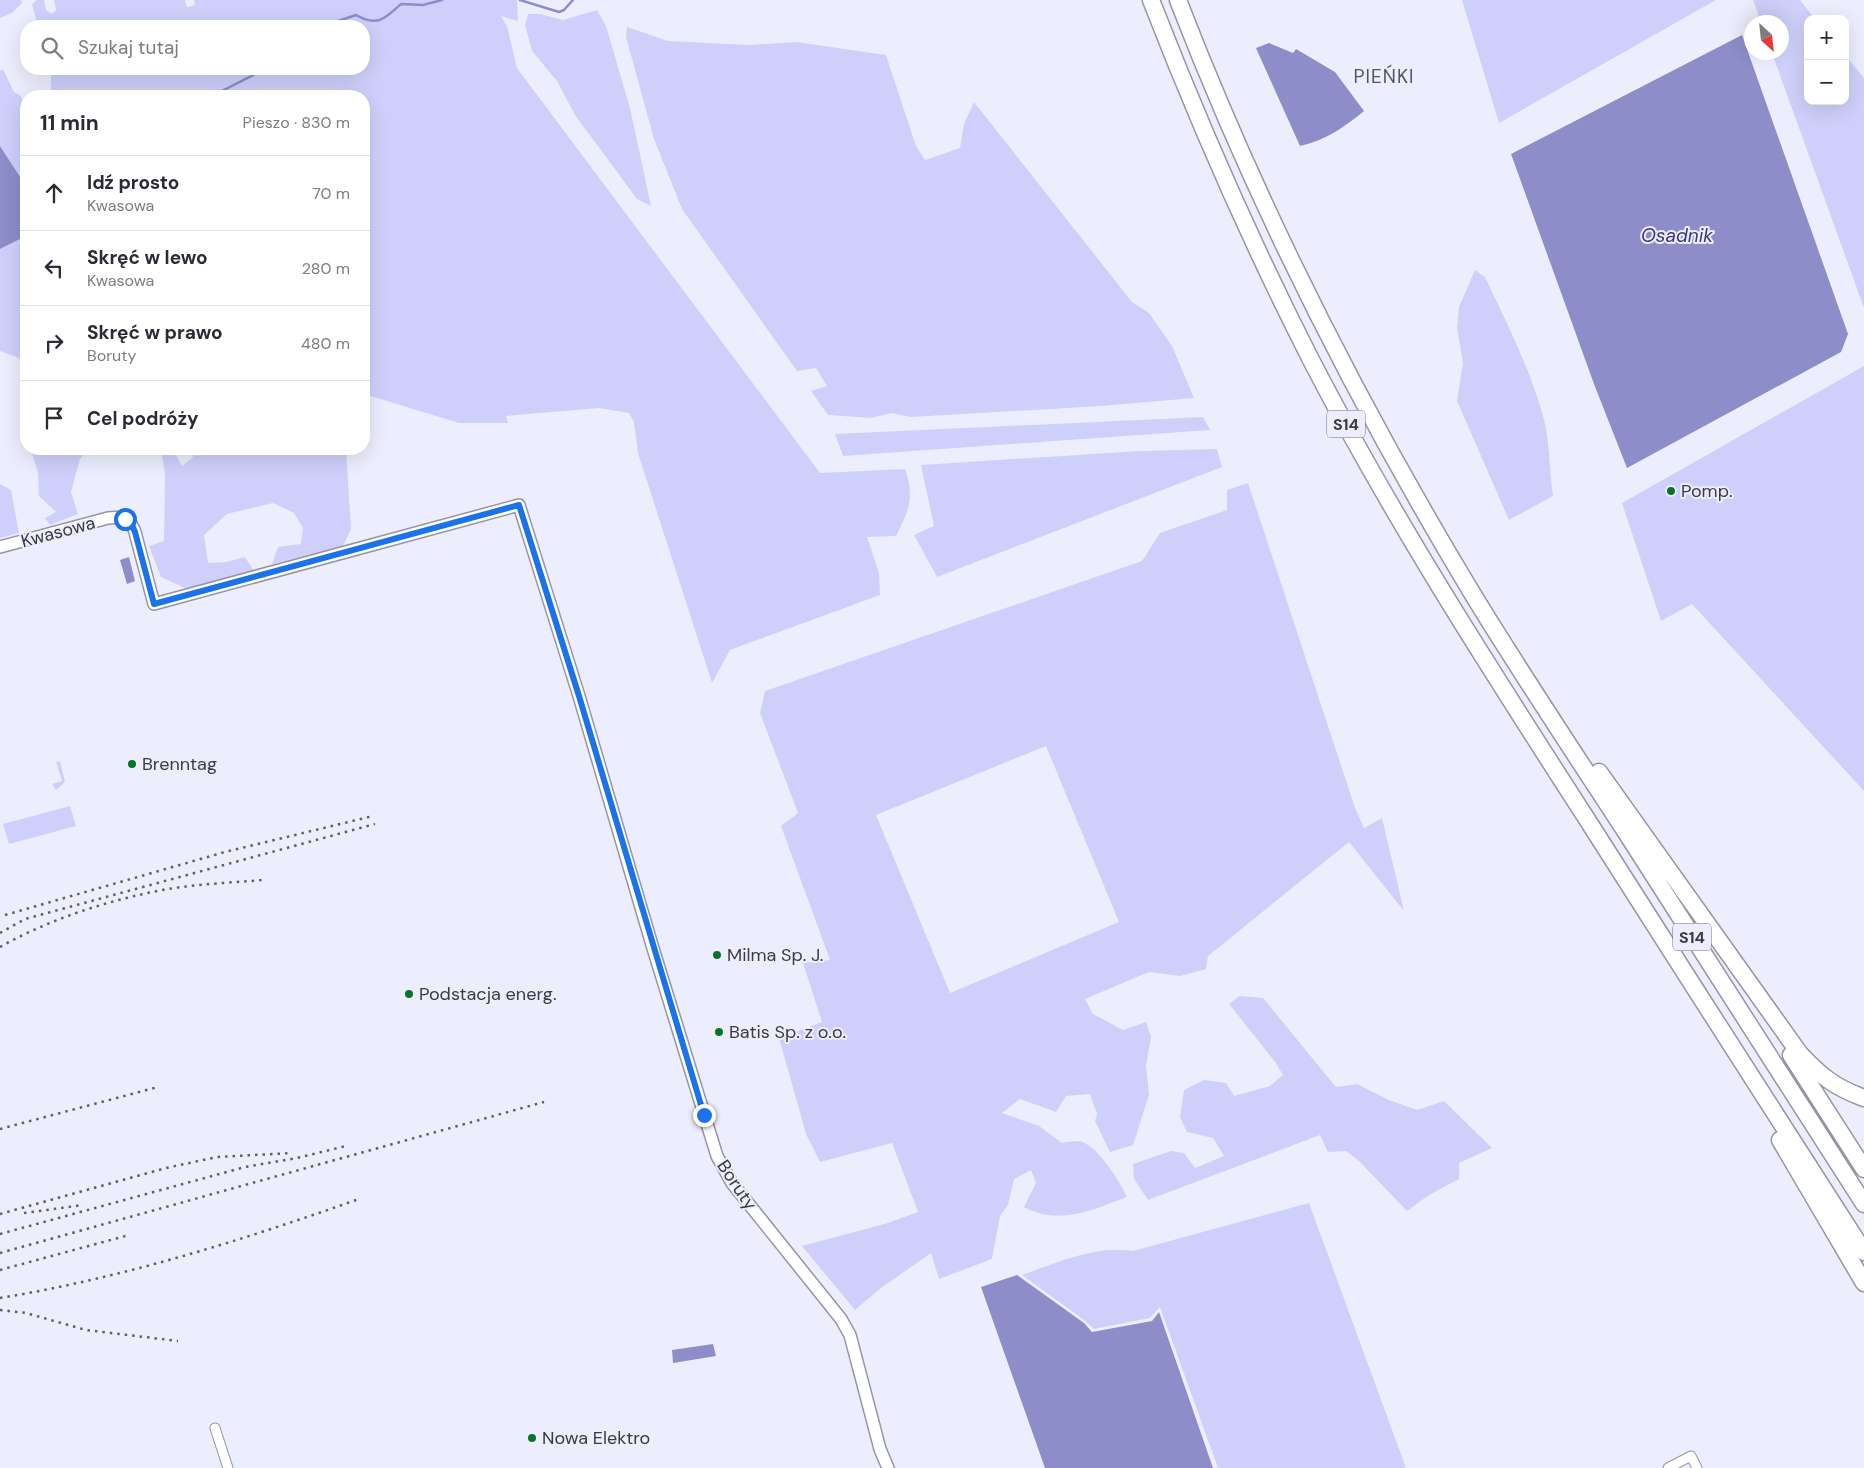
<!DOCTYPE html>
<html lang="pl">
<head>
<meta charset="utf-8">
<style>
	body { margin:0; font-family:"DM Sans",sans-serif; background:#f7f7f7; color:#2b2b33 }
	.controls { position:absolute; right:15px; top:15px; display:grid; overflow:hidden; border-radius:10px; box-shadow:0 5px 20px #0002 }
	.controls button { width:45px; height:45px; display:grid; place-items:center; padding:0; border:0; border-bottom:1px solid #e1e1e2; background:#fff; color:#2b2b33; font:25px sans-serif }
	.compass { position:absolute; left:1744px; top:15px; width:45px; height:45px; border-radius:50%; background:#fff; box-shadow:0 5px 20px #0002; rotate:153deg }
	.stop { position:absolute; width:15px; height:15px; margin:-11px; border:4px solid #1a73e8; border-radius:50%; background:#fff }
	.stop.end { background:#1a73e8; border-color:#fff; box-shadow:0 1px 5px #0008 }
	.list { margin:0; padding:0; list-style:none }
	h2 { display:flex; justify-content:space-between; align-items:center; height:65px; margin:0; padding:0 20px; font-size:21px }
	h2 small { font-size:16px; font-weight:400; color:#7c7c81 }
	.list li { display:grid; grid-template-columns:32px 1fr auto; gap:15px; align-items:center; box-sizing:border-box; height:75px; padding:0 20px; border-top:1px solid #e1e1e2 }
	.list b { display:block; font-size:19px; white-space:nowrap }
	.list p { margin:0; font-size:16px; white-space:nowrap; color:#7c7c81 }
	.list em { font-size:16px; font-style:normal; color:#7c7c81 }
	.icon { flex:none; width:28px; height:28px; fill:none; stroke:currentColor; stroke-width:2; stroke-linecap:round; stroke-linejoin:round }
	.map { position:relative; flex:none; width:1864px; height:1468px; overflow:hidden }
	.search { position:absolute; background:#fff; box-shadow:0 5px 20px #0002; left:20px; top:20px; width:350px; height:55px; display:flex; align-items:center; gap:12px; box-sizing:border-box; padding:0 18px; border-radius:20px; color:#7c7c81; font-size:19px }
	.panel { position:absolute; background:#fff; box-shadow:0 5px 20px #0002; left:20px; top:90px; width:350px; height:365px; border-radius:20px }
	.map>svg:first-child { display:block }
	.green { fill:#ced0fb; fill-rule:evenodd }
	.water { fill:#8c8dc9 }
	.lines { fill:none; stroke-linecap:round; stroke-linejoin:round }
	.stream { stroke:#8c8dc9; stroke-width:2.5 }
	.minor-casing { stroke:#9595a3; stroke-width:11 }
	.tertiary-casing { stroke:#9595a3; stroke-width:14 }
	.motorway-casing { stroke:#9595a3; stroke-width:19 }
	.minor { stroke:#fff; stroke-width:9 }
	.tertiary { stroke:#fff; stroke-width:11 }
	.motorway { stroke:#fff; stroke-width:16 }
	.rail { stroke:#5e5f66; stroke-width:2.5; stroke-dasharray:2.5 5; stroke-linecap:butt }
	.route { stroke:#1a73e8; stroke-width:6 }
	.poi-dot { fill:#097427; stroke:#edeefd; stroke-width:2 }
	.labels { text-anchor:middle; stroke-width:4; stroke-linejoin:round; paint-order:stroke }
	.shield { fill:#edeefd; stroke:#707079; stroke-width:1 }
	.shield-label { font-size:16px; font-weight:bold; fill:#3a3a40 }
	.poi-label { font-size:18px; fill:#3a3a40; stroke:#edeefd; text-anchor:start }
	.street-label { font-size:18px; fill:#3a3a40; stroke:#edeefd }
	.neighbourhood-label { font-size:19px; letter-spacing:1px; fill:#545561; stroke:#edeefd }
	.water-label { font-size:19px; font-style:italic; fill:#3c357e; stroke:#edeefd }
</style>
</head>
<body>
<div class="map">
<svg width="1864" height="1468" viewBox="0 0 1864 1468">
	<rect width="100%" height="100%" fill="#edeefd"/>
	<path class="green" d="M0,0H21L22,3L12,13L0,18Z
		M37,0H44L46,10L52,14L56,10L54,0H185L187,7L195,5L194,0H517L518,21L501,16L507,26L517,68L820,473L905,469C915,498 909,510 896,536L867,537L879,573L880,595L730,650L712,683L638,453L634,422L629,413L599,408L506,416L508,423H459L364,394V96H51V69H364V26H38L32,4Z
		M1462,0H1716L1499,123Z
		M1753,0H1800L1815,19H1808V101H1845V55L1864,78V308L1772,53L1782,52V22H1761Z
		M597,10L606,26L630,108L651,206L637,199L575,115L557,81L532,51L525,25L528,14H540L563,20Z
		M627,27L668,41L749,45L796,42L886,55L916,146L925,160L960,148L964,124L974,102L1132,302L1149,313L1172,346L1194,398L1102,406L911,417L891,413L871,418L828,415L811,391L827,386L816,368L797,371L682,209L654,139L626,37Z
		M3,69L14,92L21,96L26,113V186L0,146V71Z
		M26,236V373L19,358L0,351V249Z
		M1475,270L1485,277C1506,321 1528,365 1542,412C1550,438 1549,468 1553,496L1509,520L1457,401L1463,363L1457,328L1459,307Z
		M1864,366V791L1692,604L1661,621L1622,503Z
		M1203,417L1210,430L843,456L835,434Z
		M31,449H88L80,459L71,492L78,514L50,525L45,518L56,512L39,496L38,473Z
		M161,449H173L182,466L193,457L191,449H346L351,529L343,546L272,564L278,547L301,544L303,528L294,513L273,503L227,514L204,535L208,563L226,562L245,557L254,571L187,589L161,577L149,546L164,541L165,474Z
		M1217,449L1222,467L937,577L914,535L934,526L921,465L1140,451Z
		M1248,483L1355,808L1364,828L1382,818L1404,911L1349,842L1208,956L1206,969L1180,976L1149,972L1085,999L1093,1014L1123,1030L1146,1022L1151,1037L1146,1065L1149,1095L1133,1145L1110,1152L1095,1121L1097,1114L1090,1094L1066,1096L1056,1112L1020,1099L1002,1113L1039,1126L1062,1143C1067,1142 1073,1141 1078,1141C1097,1143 1120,1182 1127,1197C1092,1210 1059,1226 1024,1207L1036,1183L1031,1170L1014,1179L1008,1205L1000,1216L992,1259L939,1279L931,1253L881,1288L855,1310L802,1246L888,1223L918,1212L892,1143L820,1162L806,1134L779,1038L822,1022L803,963L830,960L781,826L798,813L760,713L765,691L1142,561L1160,533L1227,510V490ZM1046,746L1119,922L950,993L876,815Z
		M0,484L11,490L19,533L0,538Z
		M60,761L65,782L56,790L52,784L62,781L56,762Z
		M70,806L76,826L9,844L3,824Z
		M1239,996L1263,998L1336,1087L1357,1084L1389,1100L1417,1110L1444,1101L1492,1148L1459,1163V1179L1429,1195L1407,1211L1359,1161L1346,1151L1328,1152L1320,1135L1148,1200L1134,1179L1133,1164L1171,1151L1184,1153L1195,1168L1224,1156L1213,1138L1187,1132L1180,1117L1184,1090L1204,1080L1226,1083L1234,1096L1270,1086L1283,1075L1276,1063L1229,1004Z
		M1309,1203L1406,1468H1218L1160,1307L1150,1318L1094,1329L1084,1320L1022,1275C1057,1263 1095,1245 1133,1251Z"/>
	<path class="water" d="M1742,35L1848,334L1841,352L1627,468L1594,384L1511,154Z
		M1269,43L1293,53L1296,49L1335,72L1364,111C1343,128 1326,140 1300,146L1256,48Z
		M0,146L26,186V236L0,249Z
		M129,557L135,581L127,584L120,560Z
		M1017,1275L1084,1323L1092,1332L1152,1321L1159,1312L1213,1468H1045L981,1287Z
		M713,1344L716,1356L673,1363L672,1350Z"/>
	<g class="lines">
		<path class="stream" d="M520,0L559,12L564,10L573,0
			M323,26L356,15C377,27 385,19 401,4L423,5L442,0
			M131,96H148
			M208,96L214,95L265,69"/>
		<g class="minor-casing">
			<path id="minor" d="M215,1428L228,1468
				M1668,1468L1691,1456L1697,1468"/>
		</g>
		<g class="tertiary-casing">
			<path id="tertiary" d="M0,547L108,518C121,516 131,519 135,532L154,604L519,505L579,696L652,945L717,1156L732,1183L841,1319L850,1335L880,1449L888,1468"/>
		</g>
		<g class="motorway-casing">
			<path id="motorway" d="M1151,0C1198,121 1251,242 1310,358C1393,519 1492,672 1590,824C1681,967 1772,1109 1864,1252
				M1178,0C1258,207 1358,404 1472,593C1522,675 1575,754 1627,834C1706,958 1785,1081 1864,1204
				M1599,772L1800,1054C1821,1076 1834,1087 1864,1098
				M1791,1055L1864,1169
				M1780,1140L1864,1283"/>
		</g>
		<use href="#minor" class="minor"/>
		<use href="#tertiary" class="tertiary"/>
		<use href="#motorway" class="motorway"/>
		<path class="rail" d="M5,915L225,852L373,816
			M0,933L25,919L375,824
			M0,947C48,920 103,902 157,891C192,884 228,883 263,880
			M0,1129L158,1087
			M24,1213L83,1205
			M0,1214L166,1168L217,1157L292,1153
			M0,1234L245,1167L297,1158L346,1146
			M0,1253L544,1102
			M0,1270L129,1235
			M0,1298C122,1278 243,1240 359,1199
			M0,1310L26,1313L86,1330L178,1341"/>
	</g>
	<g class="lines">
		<path class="route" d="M125,519L132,525L135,532L154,604L519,505L579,696L704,1115"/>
	</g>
	<g class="poi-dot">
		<circle cx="1671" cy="491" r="5"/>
		<circle cx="132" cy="764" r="5"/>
		<circle cx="717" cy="955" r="5"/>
		<circle cx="409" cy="994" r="5"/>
		<circle cx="719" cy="1032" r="5"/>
		<circle cx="532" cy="1438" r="5"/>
	</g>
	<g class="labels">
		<g class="shield">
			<rect x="1327" y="410.5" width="38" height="27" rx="4"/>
			<rect x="1673" y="923.5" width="38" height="27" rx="4"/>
		</g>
		<g class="shield-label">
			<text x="1346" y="430">S14</text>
			<text x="1692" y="943">S14</text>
		</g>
		<g class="poi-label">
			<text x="1681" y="497">Pomp.</text>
			<text x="142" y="770">Brenntag</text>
			<text x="727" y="961">Milma Sp. J.</text>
			<text x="419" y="1000">Podstacja energ.</text>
			<text x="729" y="1038">Batis Sp. z o.o.</text>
			<text x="542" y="1444">Nowa Elektro</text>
		</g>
		<g class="street-label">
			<text transform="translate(58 532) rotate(-15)" y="6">Kwasowa</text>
			<text transform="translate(737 1185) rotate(56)" y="6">Boruty</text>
		</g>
		<g class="neighbourhood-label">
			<text x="1384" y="83">PIEŃKI</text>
		</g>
		<g class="water-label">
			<text x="1677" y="242">Osadnik</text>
		</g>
	</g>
</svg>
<div class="controls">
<button>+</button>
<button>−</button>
</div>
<svg class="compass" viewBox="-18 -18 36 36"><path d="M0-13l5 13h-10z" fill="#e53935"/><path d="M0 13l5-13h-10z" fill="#7c7c81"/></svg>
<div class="stop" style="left:125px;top:519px"></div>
<div class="stop end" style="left:704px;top:1115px"></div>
<div class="search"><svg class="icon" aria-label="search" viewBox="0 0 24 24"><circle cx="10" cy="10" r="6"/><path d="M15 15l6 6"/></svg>Szukaj tutaj</div>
<section class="panel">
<h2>11 min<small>Pieszo · 830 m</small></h2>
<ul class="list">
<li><svg class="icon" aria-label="ahead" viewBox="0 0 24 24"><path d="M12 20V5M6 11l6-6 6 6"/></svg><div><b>Idź prosto</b><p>Kwasowa</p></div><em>70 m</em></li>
<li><svg class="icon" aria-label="left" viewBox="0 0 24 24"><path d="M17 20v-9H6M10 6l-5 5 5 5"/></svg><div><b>Skręć w lewo</b><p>Kwasowa</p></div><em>280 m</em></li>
<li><svg class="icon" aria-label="right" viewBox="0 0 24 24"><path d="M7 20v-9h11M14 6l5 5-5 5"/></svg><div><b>Skręć w prawo</b><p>Boruty</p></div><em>480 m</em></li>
<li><svg class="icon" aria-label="arrive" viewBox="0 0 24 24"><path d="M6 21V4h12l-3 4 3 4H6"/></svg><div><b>Cel podróży</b></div></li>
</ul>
</section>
</div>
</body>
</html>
